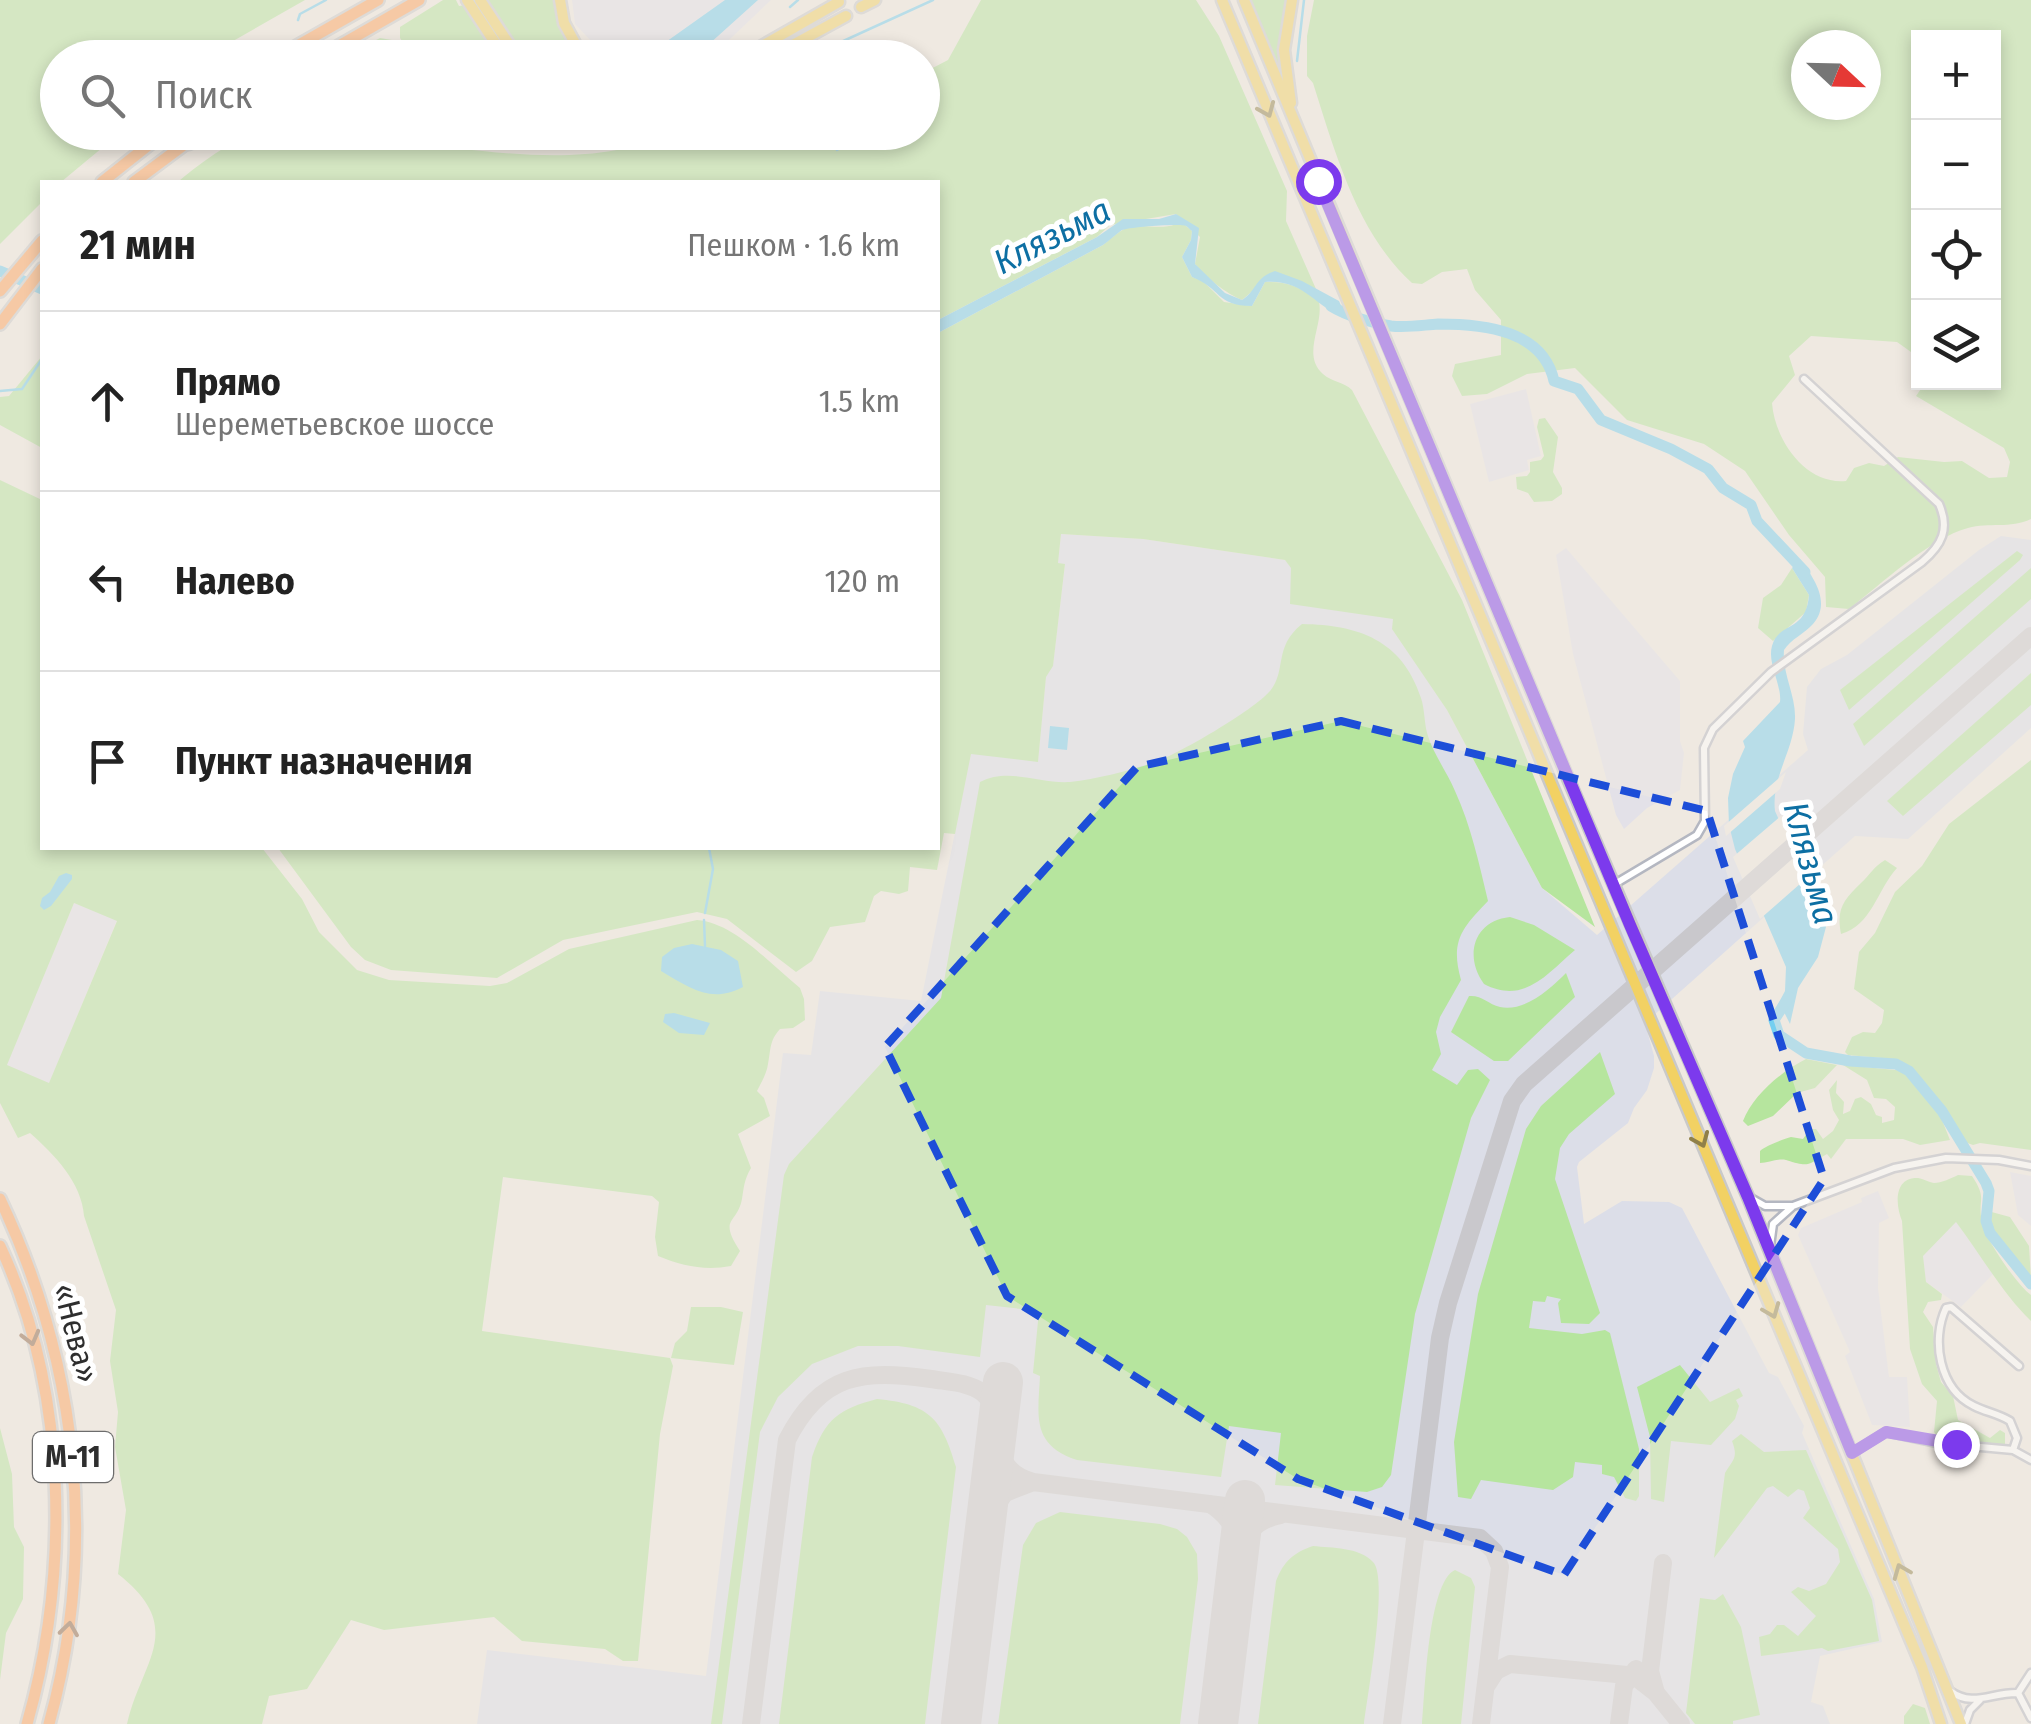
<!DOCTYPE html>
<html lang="ru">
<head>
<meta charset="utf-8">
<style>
	body { margin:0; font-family:"Fira Sans Condensed",sans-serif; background:#f6f6f6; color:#222 }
	.controls { position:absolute; right:30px; top:30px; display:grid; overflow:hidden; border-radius:0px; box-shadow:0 5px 15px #0003 }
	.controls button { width:90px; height:90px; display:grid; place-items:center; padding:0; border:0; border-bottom:2px solid #e0e0e0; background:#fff; color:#222; font:50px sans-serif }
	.compass { position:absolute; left:1791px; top:30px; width:90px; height:90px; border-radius:50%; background:#fff; box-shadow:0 5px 15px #0003; rotate:112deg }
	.stop { position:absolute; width:30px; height:30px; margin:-22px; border:8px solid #7c3aed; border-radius:50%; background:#fff }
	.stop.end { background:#7c3aed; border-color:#fff; box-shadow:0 2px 10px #0008 }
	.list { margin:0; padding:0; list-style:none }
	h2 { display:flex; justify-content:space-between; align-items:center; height:130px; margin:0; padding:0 40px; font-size:42px }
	h2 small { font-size:32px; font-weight:400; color:#767676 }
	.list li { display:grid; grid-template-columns:65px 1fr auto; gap:30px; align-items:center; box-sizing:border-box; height:180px; padding:0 40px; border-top:2px solid #e0e0e0 }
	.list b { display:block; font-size:38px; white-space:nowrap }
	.list p { margin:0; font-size:32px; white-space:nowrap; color:#767676 }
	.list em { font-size:32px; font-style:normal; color:#767676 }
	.icon { flex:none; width:55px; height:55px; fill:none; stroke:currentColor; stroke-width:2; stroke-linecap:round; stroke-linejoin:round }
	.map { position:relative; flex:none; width:2031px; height:1724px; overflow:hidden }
	.search { position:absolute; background:#fff; box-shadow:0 5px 15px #0003; left:40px; top:40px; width:900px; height:110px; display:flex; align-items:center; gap:25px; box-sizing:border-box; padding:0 35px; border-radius:55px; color:#767676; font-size:38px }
	.panel { position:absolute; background:#fff; box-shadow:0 5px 15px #0003; left:40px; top:180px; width:900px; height:670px; border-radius:0px }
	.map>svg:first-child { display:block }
	.industrial { fill:#e3e1e8 }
	.airport { fill:#dcdee8 }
	.green { fill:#b6e59e; fill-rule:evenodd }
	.water { fill:#75cff0 }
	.pier { fill:#efe9e1 }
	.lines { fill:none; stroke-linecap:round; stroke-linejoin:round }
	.stream { stroke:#75cff0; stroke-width:2.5 }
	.river { stroke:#75cff0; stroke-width:11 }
	.taxiway { stroke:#c9c8cc; stroke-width:18 }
	.runway { stroke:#c9c8cc; stroke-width:40 }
	.street-casing { stroke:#b4b7c1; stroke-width:11 }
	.primary-casing { stroke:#c9c9c9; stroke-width:15 }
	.highway-casing { stroke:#c9c9c9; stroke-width:16 }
	.street { stroke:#fff; stroke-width:6 }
	.primary { stroke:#f2d163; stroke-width:10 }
	.highway { stroke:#ffa35c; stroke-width:11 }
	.oneway { stroke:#908048 }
	.oneway2 { stroke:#8c6343 }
	.route { stroke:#7c3aed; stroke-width:12 }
	.marked { fill:none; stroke:#1d4ed8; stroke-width:8; stroke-dasharray:20 12; stroke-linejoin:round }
	.labels { text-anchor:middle; stroke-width:10; stroke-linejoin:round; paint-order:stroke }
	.shield { fill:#fff; stroke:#6d6d6d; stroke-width:2.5 }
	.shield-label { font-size:30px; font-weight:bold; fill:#2e2e2e }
	.street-label { font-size:32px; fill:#2e2e2e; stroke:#fff }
	.water-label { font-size:35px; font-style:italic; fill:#0d6fa3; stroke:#fff }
</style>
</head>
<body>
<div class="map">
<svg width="2031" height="1724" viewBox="0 0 2031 1724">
	<rect width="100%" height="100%" fill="#efe9e1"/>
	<path class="industrial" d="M572,0H771L710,58L606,57L575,24Z
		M1526,389L1541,456L1527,460L1529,470L1489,482L1470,404Z
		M1566,548L1680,681V741L1684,753L1680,790L1647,808L1624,829L1616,815L1573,654L1556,555Z
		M74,903L117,920L49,1084L6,1066Z
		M2010,1172L2031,1176V1226L2018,1215Z
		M1878,1191L1889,1218L1879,1223L1878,1288L1889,1377H1907L1910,1427L1872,1425L1845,1356L1850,1352L1798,1235L1801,1228L1862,1202L1861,1198Z
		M1956,1221L1995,1272L1961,1307L1926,1282L1922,1256Z"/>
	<path class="airport" d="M1061,534L1143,539L1285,560L1291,567L1367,613L1394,619L1406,645L1447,710L1542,888L1597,935L1808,750L1803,734L1807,687L1821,669L1847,655L1979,550L2001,536L2031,540V728L1908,839L1855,836L1645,1023L1654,1056V1068L1647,1090L1634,1108L1628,1123L1579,1162L1577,1167L1584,1224L1622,1201L1669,1202L1682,1208L1769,1373L1778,1377L1804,1426L1802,1433L1874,1599L1882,1642L1820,1656L1811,1702L1823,1706L1830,1724H477L487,1650L706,1676L783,1053L811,1055L820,991L921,1001L971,753L1038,761L1046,676L1053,665L1065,565L1058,563Z"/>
	<path class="green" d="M0,0H305L205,57L58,58V132L120,133L61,182H42V202L0,244Z
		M443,0H456L459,6L466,5L500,57H412L400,38V27Z
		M487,0H556L564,35L579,57H525Z
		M981,0H1196L1219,36L1287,191L1286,221L1316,289L1275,272L1242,300C1227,294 1205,277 1195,264L1200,237L1176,214L1110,225L1097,237L938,320V182H178C191,170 238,135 255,133C269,130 286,133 301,133C416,133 565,183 672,133L922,132L923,73L948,60Z
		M1250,0H1286L1279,46L1281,78Z
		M1314,0H2031V519C2010,529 1989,522 1968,528C1930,538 1880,585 1849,609L1826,607L1825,577L1789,535L1745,471L1704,444L1627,420L1575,368L1527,374L1487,394L1462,396L1452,376L1455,364L1501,355V320L1475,290L1467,269L1442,272L1422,284L1412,283C1357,233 1335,152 1313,83L1307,76V36ZM1918,38H1994V382L1925,383L1916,396L2004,448L2010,462L2007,477L1989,478L1962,461L1944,462L1898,457L1884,466L1869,463L1854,468L1846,481C1806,485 1775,441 1772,403L1795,375L1789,356L1811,336L1897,342L1918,357ZM1806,45H1866V105H1806Z
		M380,38L392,40L401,54L395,57H343Z
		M1176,224L1185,225L1192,231L1191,240L1182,257L1192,277L1203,281L1224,302L1252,306L1265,282C1287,281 1303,287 1319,302C1324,325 1301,355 1323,374C1332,382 1344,382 1352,390L1462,600L1595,927L1542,888L1447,710L1392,629L1393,619L1290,604L1291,568L1285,560L1143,539L1061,534L1058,563L1065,564L1053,666L1046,677L1038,762L971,754L955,834L944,833L937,870L910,867L908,891L899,894L881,891L874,896L865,922L830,927L812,961L796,972L727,919L697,912L563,940L497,978L391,970L365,960L351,947L278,848H938V333L1103,245C1109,240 1117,233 1124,229C1141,222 1159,231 1176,224Z
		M42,356V448L0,425V397L9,396Z
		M1545,418L1558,437L1553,472L1562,488V494L1552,501L1534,502L1528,493L1517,489L1516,477L1527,476L1530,472V462L1541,460L1544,456L1537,427L1539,419Z
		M0,480L42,500V848H262L302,899L319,932L357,970L389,980L490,986L507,983L569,949L697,920C735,923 770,964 800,988L804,999L805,1020L793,1028L780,1029C769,1041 771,1050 768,1064C767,1073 761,1083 757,1091L764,1098L770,1116L738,1134L751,1168C744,1180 744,1187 742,1199C737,1225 718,1217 740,1251L731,1266C705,1271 682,1266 658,1256L655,1237L659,1202L652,1196L503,1177L482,1331L670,1358L673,1366L660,1434L638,1661H623L605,1649L522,1641L494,1617L384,1630L351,1620L307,1689L269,1696L262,1724H127C141,1661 188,1629 118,1574L126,1510L115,1447L118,1412L110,1361L116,1310L84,1216C82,1183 54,1154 30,1133L18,1138L0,1103ZM74,903L117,921L49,1083L7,1065Z
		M2017,551L2023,555L2020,560L1849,710L1840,690Z
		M1792,568L1809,595L1806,612L1773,641L1758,628L1763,598L1781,585Z
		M2031,568V599L1864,746L1853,724Z
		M1302,624C1359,625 1402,640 1421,698C1425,710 1424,724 1428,736C1434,755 1447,772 1455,791C1471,826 1479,863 1488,901C1462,928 1450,941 1461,980L1440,1017L1436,1032L1441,1054L1432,1070L1457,1085L1468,1070L1478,1069L1490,1080L1471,1118L1415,1314L1391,1475L1382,1487L1367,1492L1275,1485L1281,1433L1229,1426L1221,1477L1077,1460C1031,1445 1038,1416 1040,1376L1033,1373L1039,1311L986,1305L980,1357L898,1346H858L812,1364L778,1397L760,1432L722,1724H711L784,1175L789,1164L941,998L980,782C1009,767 1040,784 1070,782C1096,779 1128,771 1153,763C1177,755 1254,710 1270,691C1287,671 1273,647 1302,624Z
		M2031,673V705L1903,816L1887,801Z
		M2031,760V1150L1980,1143L1973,1145L1959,1140C1953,1120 1941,1109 1929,1093C1899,1053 1896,1060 1848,1055L1845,1052L1852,1037L1863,1032L1875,1033L1882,1023L1884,1010L1854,989L1859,952L1875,933L1895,892L1922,866L1949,824Z
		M1885,860L1897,868C1877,890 1872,925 1841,934C1836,908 1844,900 1861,883C1870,875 1873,867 1885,860Z
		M1510,917L1534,925L1575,950C1547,974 1524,1005 1484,984C1464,957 1473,921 1510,917Z
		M1566,973L1575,997L1508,1061H1494L1451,1032L1469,996C1482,995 1488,1004 1500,1007C1525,1012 1550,989 1566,973Z
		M1600,1052L1615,1094L1569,1134L1560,1148L1555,1179L1600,1313L1589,1324L1561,1323L1558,1303L1561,1299L1547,1296L1545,1302L1533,1301L1529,1328L1582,1334L1605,1330L1610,1333L1639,1449V1496L1636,1501L1625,1498L1614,1477L1602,1474V1465L1575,1462L1573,1477L1553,1490L1481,1480L1471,1499L1458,1497L1454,1442L1478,1294L1526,1129L1541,1106Z
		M1806,1059L1837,1065L1815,1088L1797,1093L1773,1116L1748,1126L1743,1121C1753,1095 1782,1071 1806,1059Z
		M1843,1065L1906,1071L1940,1115L1950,1140L1920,1145L1903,1139H1846L1831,1159L1827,1154C1806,1166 1809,1167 1786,1160C1778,1158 1768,1163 1760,1163V1151C1765,1146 1784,1139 1791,1137L1803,1139L1810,1129H1816L1823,1139L1833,1131L1839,1120L1833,1110L1829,1090L1837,1080L1836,1093L1844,1102L1843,1114L1850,1111L1855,1099L1861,1097L1871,1104L1876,1115L1882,1117V1123L1894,1120L1895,1107L1886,1099L1874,1098L1867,1080Z
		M1958,1175L1972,1176C1988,1200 1977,1198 1982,1222C1985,1239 2018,1286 2031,1295V1321C2002,1293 1981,1255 1956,1222L1923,1256L1926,1282L1942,1294L1941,1300L1928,1302L1923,1312L1933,1327L1936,1364L1941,1382L1953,1396L1958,1420L1990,1438L2000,1430L2005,1433V1444L1999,1447L1938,1437L1934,1432L1937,1401L1922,1384L1910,1349L1902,1221C1895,1204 1894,1177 1918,1178C1920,1178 1932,1183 1934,1183C1941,1183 1952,1178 1958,1175Z
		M1988,1211L2010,1217L2029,1246L2031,1279C2023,1274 2024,1266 2017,1260C2001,1244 1992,1234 1988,1211Z
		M691,1307H721L743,1312L734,1365L671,1358L675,1343L687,1331Z
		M1680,1365L1710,1402L1739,1388L1743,1396L1736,1400L1739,1406L1735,1419L1711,1445L1671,1441L1664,1502L1651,1499L1650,1437L1637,1387Z
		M877,1399C929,1404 942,1418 956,1467L925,1724H779L812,1457C825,1419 839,1409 877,1399Z
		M0,1428L12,1474L14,1527L24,1547L23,1599L6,1633L0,1680Z
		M1741,1434L1764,1452L1806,1450L1872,1600L1879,1641L1828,1651L1822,1648L1761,1656L1759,1637L1770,1634L1777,1625H1784L1798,1636L1816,1616L1791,1592L1798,1587L1809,1591L1826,1584L1840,1562L1838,1549L1803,1518L1810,1508L1804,1491L1798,1489L1788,1497L1773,1486L1767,1488L1714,1558L1725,1473C1732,1460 1739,1459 1732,1441Z
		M1060,1512L1160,1524L1177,1529L1187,1537L1197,1554L1198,1579L1180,1724H998L1023,1545L1036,1523Z
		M1313,1546C1332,1548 1359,1547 1373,1562C1389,1577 1367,1698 1364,1724H1258L1276,1581C1284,1561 1293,1553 1313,1546Z
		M1455,1570L1471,1578L1475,1587L1461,1724H1422C1425,1693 1428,1582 1455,1570Z
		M1723,1594L1741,1627L1760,1715L1733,1721V1724H1695L1686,1713L1700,1598L1715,1600Z
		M1913,1704L1925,1708L1930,1724H1904V1716Z"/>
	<path class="water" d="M725,0H758L698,54L692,57H665L661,50L663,44Z
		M1176,214L1199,228L1195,264L1225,293L1242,300C1257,291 1254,278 1275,271L1302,281L1339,301L1347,319C1314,307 1305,279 1265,282L1252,306C1216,306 1221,288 1192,277L1182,257L1191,240L1192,231C1190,230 1188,227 1186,226C1181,223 1129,227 1122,230C1116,234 1109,241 1103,245L938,333V320L1097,237L1123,219H1159Z
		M1800,559C1813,577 1832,602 1813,624C1804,634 1791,639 1784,650C1782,674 1796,695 1795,719C1793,752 1771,778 1775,811L1826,927L1818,957L1798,988L1790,1024L1783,1010L1777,1006L1785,991L1786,967L1735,849L1729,825L1728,798L1733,774L1745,747L1743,741L1780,702C1782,685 1767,663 1772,646C1779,621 1806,633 1809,595L1792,568Z
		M1050,726L1069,728L1067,750L1048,748Z
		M66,873L72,875V879L51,906L44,910L40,906L42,898L50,892L59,876Z
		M692,944L721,950L738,961L743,987C711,1004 690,988 661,971L662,957L674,948Z
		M674,1013L710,1023L704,1035L679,1033L663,1022L665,1014Z"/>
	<path class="pier" d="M1786,772L1780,789L1726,836L1724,826Z
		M1782,815L1809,876L1760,919L1733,857Z"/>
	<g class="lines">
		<path class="stream" d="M790,7L798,0
			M298,20L300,14L326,0
			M355,58L383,41
			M806,58L933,0
			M1297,61L1304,0
			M837,150L852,138L849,132
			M0,391L22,389L42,359
			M705,913L713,869L709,848
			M704,920L705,946"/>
		<path class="river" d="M0,271L42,289
			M1331,306C1347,316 1372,323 1391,326C1406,328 1423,325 1438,324C1484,324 1543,330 1554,381L1578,389L1601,420L1671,449L1708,469L1723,488L1751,505L1757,521L1805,572
			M1789,997L1774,1020L1779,1035L1806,1053L1850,1061L1896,1064L1909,1071L1942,1111L1986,1183L1989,1191L1986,1221L1990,1233L2031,1284"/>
		<path class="taxiway" d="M1210,1504C1232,1518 1239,1534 1238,1559C1244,1534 1255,1520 1281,1515
			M987,1517L1005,1493L1033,1482L1480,1538L1494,1551L1500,1567L1481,1724
			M1487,1685L1496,1671L1510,1664L1627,1675L1638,1679L1656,1693L1681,1724
			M1656,1693L1650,1671L1663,1563
			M751,1724L787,1440C821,1373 863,1369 931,1379C949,1382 968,1382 983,1393C1014,1419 979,1467 1033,1482
			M1392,1724L1440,1338L1448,1303L1512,1101L1524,1084L2031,636
			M1619,1724L1624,1686L1636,1669"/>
		<path class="runway" d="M961,1724L1003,1382
			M1218,1724L1245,1500"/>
		<g class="street-casing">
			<path id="street" d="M1613,885L1697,835L1705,821L1704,748L1713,729L1771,672L1922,562C1942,545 1950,529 1939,504L1804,379
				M1749,1197L1765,1206H1793L1894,1168L1946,1158L1999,1160L2031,1166
				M1770,1246L1773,1224L1792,1207
				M2013,1450L2031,1460
				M1852,1453L1886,1432L1937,1443L2013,1450L2017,1438L2010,1421C1999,1414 1986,1412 1974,1406C1939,1389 1931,1340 1946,1308L1951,1307L2019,1366
				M1950,1691C1973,1708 1992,1692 2018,1693
				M2018,1693L2031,1718
				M2018,1693L2031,1673
				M1965,1724L1970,1710L1980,1700"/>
		</g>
		<g class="primary-casing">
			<path id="primary" d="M467,0L505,58
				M480,0L518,58
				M560,0L564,23L583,58
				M1222,0L1922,1667L1941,1724
				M1244,0L1570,783L1748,1197L1961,1724
				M861,7L875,0
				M741,58L839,2
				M769,58L846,16
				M1291,103L1284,50L1292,0
				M511,132L571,138L621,132
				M189,144L216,132"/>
		</g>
		<g class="highway-casing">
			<path id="highway" d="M276,58L378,0
				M318,58L419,0
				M102,182L165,132
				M134,182L201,132
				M0,291L42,241
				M0,324L42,269
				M0,1199C78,1364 98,1547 49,1724
				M0,1246C68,1391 70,1572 27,1724"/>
		</g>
		<use href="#street" class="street"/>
		<use href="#primary" class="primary"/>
		<use href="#highway" class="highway"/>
	</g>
	<defs><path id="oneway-chevron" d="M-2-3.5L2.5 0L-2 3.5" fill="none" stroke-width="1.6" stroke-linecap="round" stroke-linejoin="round" transform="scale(2.5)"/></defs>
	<g class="oneway">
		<use href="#oneway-chevron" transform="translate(1267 110) rotate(67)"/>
		<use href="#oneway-chevron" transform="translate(1701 1140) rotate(67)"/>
		<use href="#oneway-chevron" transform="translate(1772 1311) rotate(68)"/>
		<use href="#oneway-chevron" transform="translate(1901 1571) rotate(-112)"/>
	</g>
	<g class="oneway2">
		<use href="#oneway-chevron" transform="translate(31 1338) rotate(75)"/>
		<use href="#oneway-chevron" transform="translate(69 1629) rotate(-82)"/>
	</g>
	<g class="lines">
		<path class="route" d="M1318,181L1630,925L1748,1197L1852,1453L1886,1432L1956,1444"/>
	</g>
	<path d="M0 0H2031V1724H0ZM1341,721L1707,811L1824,1179L1564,1575L1298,1479L1007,1296L885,1047L1137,767Z" fill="#efe9e1" fill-opacity=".55" fill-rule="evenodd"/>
	<path class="marked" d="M1341,721L1707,811L1824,1179L1564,1575L1298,1479L1007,1296L885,1047L1137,767Z"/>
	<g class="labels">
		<rect class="shield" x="33" y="1432" width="80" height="50" rx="8"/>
		<g class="shield-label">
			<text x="73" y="1467">М-11</text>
		</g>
		<g class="street-label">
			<text transform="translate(76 1333) rotate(76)" y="11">«Нева»</text>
		</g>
		<g class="water-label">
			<text transform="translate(1052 236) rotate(-27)" y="12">Клязьма</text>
			<text transform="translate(1811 863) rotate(75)" y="12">Клязьма</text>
		</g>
	</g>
</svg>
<div class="controls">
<button>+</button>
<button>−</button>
<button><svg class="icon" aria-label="locate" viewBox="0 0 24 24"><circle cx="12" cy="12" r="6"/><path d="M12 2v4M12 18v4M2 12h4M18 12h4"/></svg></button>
<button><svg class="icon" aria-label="layers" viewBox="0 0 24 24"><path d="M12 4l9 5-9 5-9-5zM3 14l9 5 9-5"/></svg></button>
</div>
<svg class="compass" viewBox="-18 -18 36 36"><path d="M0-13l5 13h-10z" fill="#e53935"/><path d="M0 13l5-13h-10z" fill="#767676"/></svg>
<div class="stop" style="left:1318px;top:181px"></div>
<div class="stop end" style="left:1956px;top:1444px"></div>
<div class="search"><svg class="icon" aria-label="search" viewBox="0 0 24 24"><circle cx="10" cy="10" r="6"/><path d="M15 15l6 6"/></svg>Поиск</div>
<section class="panel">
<h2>21 мин<small>Пешком · 1.6 km</small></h2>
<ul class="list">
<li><svg class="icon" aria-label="ahead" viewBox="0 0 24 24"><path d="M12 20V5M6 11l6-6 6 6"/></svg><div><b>Прямо</b><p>Шереметьевское шоссе</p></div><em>1.5 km</em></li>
<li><svg class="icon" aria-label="left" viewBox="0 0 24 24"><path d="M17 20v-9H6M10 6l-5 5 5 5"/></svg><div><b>Налево</b></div><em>120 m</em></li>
<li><svg class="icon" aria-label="arrive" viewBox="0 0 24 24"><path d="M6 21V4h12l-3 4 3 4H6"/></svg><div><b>Пункт назначения</b></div></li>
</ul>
</section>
</div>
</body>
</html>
